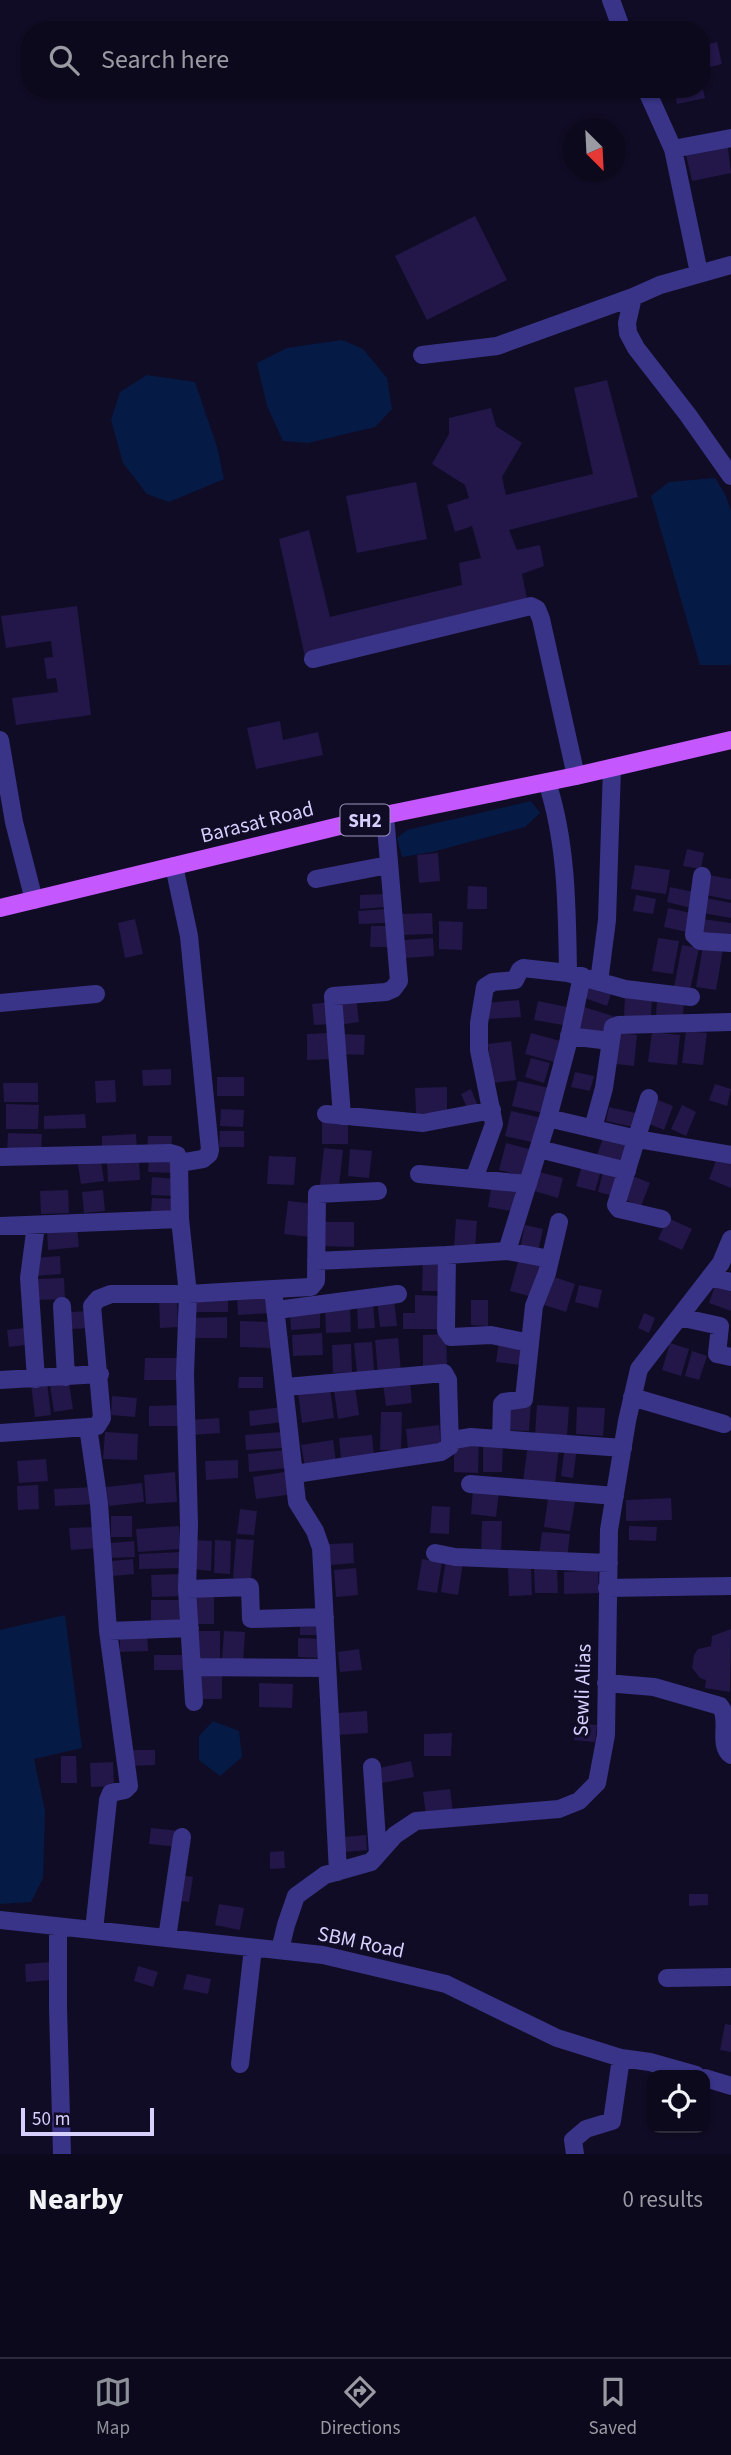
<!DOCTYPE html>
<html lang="en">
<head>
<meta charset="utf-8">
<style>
	body { margin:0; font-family:"Source Sans 3",sans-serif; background:#161225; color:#f1f3f6 }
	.controls { position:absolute; right:21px; bottom:21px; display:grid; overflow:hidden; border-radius:14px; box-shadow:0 2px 5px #0004 }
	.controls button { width:63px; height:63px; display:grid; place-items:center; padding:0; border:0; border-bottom:2px solid #2d2a3b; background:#0d091c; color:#f1f3f6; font:35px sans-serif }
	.compass { position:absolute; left:563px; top:119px; width:63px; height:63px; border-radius:50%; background:#0d091c; box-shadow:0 2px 5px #0004; rotate:156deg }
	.scale { position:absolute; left:21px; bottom:18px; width:133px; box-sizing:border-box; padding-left:7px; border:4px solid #d7d0ff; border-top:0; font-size:19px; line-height:24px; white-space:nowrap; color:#d7d0ff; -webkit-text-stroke:5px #110c25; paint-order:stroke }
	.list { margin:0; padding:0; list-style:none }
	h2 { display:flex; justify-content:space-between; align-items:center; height:91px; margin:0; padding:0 28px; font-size:30px }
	h2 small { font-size:23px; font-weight:400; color:#9a9aa3 }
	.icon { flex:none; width:38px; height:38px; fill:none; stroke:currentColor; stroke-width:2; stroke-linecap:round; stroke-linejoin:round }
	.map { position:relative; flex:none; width:731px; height:2154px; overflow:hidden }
	.search { position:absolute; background:#0d091c; box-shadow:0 2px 5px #0004; left:21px; right:21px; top:21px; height:77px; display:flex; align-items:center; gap:18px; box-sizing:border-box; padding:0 24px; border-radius:28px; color:#9a9aa3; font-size:26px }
	.sheet { height:203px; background:#0d091c }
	nav { display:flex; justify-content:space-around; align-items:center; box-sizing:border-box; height:98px; border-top:2px solid #2d2a3b; background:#0d091c; font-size:19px; color:#9a9aa3 }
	nav a { display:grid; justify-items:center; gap:4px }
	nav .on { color:#8c9099 }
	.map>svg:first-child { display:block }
	.water { fill:#051b45 }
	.building { fill:#221748 }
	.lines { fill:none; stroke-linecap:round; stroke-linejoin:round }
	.minor { stroke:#393488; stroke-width:18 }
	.major { stroke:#c557ff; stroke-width:18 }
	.labels { text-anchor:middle; stroke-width:6; stroke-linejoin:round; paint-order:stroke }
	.shield { fill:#110c25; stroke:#9c95be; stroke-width:2 }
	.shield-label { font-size:19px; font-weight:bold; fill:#d7d0ff }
	.street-label { font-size:21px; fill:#d7d0ff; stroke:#110c25 }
</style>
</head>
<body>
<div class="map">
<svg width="731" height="2154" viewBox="0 0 731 2154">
	<rect width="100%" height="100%" fill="#110c25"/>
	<path class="water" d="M342,340L363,349L387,378L392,409L375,427L308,443L283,441L267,406L257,363L287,348Z
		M147,375L195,382L217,447L224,479L169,502L147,494L123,463L111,420L120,392Z
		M715,478L725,494L731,511V664L729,665H700L651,496L669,482Z
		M531,801L540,813L525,827L432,852L402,857L397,838L407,830Z
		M65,1615L82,1748L34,1759L45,1811L43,1878L31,1902L0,1904V1630Z
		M213,1721L239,1731L242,1757L220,1776L199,1760V1736Z"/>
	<path class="building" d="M717,42L722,64L701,69V46Z
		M674,89H703L705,98L677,104Z
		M727,141L731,173L692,181L685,150Z
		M475,216L507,280L427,320L395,256Z
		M607,380L638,497L509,530L517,550L540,545L544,566L522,574L528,603L305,657L279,539L309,530L330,617L462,585L459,563L481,558L472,526L455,532L447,505L469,498L465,485L432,464L449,434V418L491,408L496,426L522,443L502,477L506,495L593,474L574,388Z
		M416,482L427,539L357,553L346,496Z
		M77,606L91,715L16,725L12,698L58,692L56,678L47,679L44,658L53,657L51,641L6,648L1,616Z
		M280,721L283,740L318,732L323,755L256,769L247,728Z
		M687,849L704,853L701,869L683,866Z
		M438,853L440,881L419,883L417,855Z
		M635,865L670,870L666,894L631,889Z
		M709,875L731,879V900L706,895Z
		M468,886L487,887V909H467Z
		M670,887L698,893L695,909L667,902Z
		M384,894L385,907L360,909V895Z
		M636,895L656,899L653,914L633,911Z
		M706,898L731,903V918L703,913Z
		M668,908L691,913L687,932L664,927Z
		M386,909V923L359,924L358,911Z
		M432,913L433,934L398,935V914Z
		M135,919L143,954L125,958L118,923Z
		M702,919L731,923V940L700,936Z
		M439,921L463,922L462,950L439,949Z
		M371,926H388L387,947H370Z
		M433,938L434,956L405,958L404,940Z
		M658,938L679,941L673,974L652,971Z
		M682,945L699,948L689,995L673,992Z
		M703,946L723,949L716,990L696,987Z
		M585,979L613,988L607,1006L579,996Z
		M625,995L652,996L651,1018L624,1017Z
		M356,996L359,1022L338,1025L335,998Z
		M657,998L684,999L683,1017L656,1016Z
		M519,1000L521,1017L487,1019L486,1003Z
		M538,1001L567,1007L563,1025L534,1020Z
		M331,1002L332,1024L314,1025L312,1004Z
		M584,1007L613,1016L607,1036L578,1027Z
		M686,1031L707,1033L703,1065L682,1063Z
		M652,1032L680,1035L677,1065L648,1062Z
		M331,1033V1059L307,1060V1034Z
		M531,1033L564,1042L558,1063L525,1054Z
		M619,1033L637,1035L634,1066L616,1064Z
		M340,1034L365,1035L364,1055L339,1054Z
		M511,1041L516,1080L493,1083L488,1044Z
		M531,1058L550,1063L544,1083L525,1077Z
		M171,1069V1085L143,1086L142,1070Z
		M575,1072L594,1076L590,1091L571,1087Z
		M217,1077H244V1096H217Z
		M115,1080L116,1102L96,1103L95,1081Z
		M518,1081L549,1088L543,1113L512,1106Z
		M3,1083H38V1102H4Z
		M715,1084L731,1089L727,1106L709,1100Z
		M447,1087V1113L416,1114L415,1088Z
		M471,1089L477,1104L467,1108L461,1094Z
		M658,1100L673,1106L664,1130L649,1124Z
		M6,1104L39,1105L38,1129H6Z
		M682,1105L696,1112L686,1136L671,1129Z
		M609,1107L636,1113L633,1127L606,1121Z
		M221,1109L244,1110L243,1127L220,1126Z
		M511,1111L542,1118L536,1143L505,1136Z
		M85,1114L86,1128L44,1129V1116Z
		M322,1119H348V1144H322Z
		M220,1131H244V1147H219Z
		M605,1132L628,1140L618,1166L596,1158Z
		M8,1133L42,1134L41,1154L7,1153Z
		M136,1134L137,1150L102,1151V1136Z
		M148,1136H172L171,1151L147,1150Z
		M506,1143L533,1150L526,1177L499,1170Z
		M324,1148L343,1150L339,1186L320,1185Z
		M350,1149L372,1151L369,1178L348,1176Z
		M100,1155L104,1181L81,1184L77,1159Z
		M149,1155L174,1156V1173L148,1172Z
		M269,1156L296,1157L294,1185L267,1184Z
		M717,1158L731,1164V1188L709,1179Z
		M139,1161L140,1180L108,1182L107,1163Z
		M583,1162L602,1167L595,1191L576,1186Z
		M604,1167L621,1171L614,1196L598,1192Z
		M539,1172L563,1178L558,1198L534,1191Z
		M633,1176L650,1183L641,1206L623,1199Z
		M152,1177L176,1179L175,1196L151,1195Z
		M492,1183L516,1187L512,1211L488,1207Z
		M68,1190L69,1213L41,1214L40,1191Z
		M103,1190L105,1211L84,1213L82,1192Z
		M152,1198L177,1199L176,1212L151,1211Z
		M288,1201L315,1204L311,1237L284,1234Z
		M668,1218L692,1229L682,1250L658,1239Z
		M456,1219L477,1221L475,1249L454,1248Z
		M321,1222H354V1247L321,1246Z
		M525,1225L543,1229L538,1252L520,1248Z
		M77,1226L79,1247L48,1250L47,1228Z
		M60,1256L61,1274L35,1276L33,1258Z
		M519,1258L545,1265L536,1298L510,1291Z
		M423,1259L444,1260L443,1291H422Z
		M551,1276L575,1284L566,1312L541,1304Z
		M64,1278L65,1299L37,1300L36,1279Z
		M717,1280L731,1286V1311L709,1303Z
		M579,1285L602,1290L598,1308L575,1302Z
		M269,1294L270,1313L238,1315L237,1296Z
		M415,1295L442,1296V1329H403V1313H415Z
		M228,1296V1312H194V1297Z
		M177,1297L178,1327L160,1328L159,1298Z
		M394,1299L397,1326L380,1327L377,1301Z
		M471,1300H488V1326L471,1325Z
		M373,1303L375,1328L358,1329L357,1304Z
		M350,1308L351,1332L326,1333L325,1309Z
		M92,1311L93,1328L70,1329L69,1312Z
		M320,1311V1328L291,1330L290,1312Z
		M644,1313L655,1318L649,1333L638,1328Z
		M227,1317V1338H192V1318Z
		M240,1321L271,1322V1348L240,1347Z
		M24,1328L25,1345L9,1347L7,1330Z
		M322,1333L323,1355L293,1356L292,1335Z
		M446,1334L447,1366H423V1335Z
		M398,1338L401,1372L378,1374L375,1340Z
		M372,1342L374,1371L357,1373L354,1343Z
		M499,1342L524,1344L522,1365L496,1362Z
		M670,1343L689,1349L681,1376L662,1370Z
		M351,1344L352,1372L333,1373L332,1345Z
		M692,1351L707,1356L699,1380L685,1376Z
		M145,1358H180V1380H144Z
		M239,1377H263V1388H238Z
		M410,1381L412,1403L386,1406L383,1384Z
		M47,1382L51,1415L35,1417L31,1384Z
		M69,1383L73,1409L54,1412L50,1385Z
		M355,1387L359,1415L338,1419L334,1390Z
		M330,1388L334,1418L302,1423L298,1393Z
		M112,1396L137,1398L135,1417L111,1415Z
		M504,1402L531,1404L529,1431L503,1430Z
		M181,1405L182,1426H149V1406Z
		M537,1405L569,1407L567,1437L535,1435Z
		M282,1407L284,1422L250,1426L249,1411Z
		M577,1407L605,1408L603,1436L576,1434Z
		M381,1412H402L401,1450H380Z
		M219,1418L220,1433L191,1435L190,1420Z
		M439,1425L441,1445L408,1449L406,1429Z
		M105,1432L138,1434L137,1460L103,1459Z
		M282,1432L283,1448L246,1450L245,1435Z
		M372,1435L374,1456L341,1459L339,1438Z
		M333,1440L336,1462L305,1467L301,1445Z
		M454,1441H479L478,1473L454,1472Z
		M483,1442L503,1443L502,1472H483Z
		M528,1444L559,1448L555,1484L523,1481Z
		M565,1446L577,1448L573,1478L561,1476Z
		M285,1450L287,1468L249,1472L248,1454Z
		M46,1459L48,1481L19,1483L17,1461Z
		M238,1460V1478L206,1480L205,1461Z
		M291,1471L294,1494L256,1499L253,1477Z
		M175,1472L177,1502L146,1504L144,1475Z
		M142,1483L144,1502L109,1506L106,1487Z
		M38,1485L39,1509L18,1510L17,1486Z
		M94,1487L95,1504L55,1506L54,1489Z
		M473,1489L499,1492L496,1517L471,1514Z
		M549,1492L576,1496L570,1531L544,1527Z
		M671,1498L672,1520L626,1521V1500Z
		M432,1506L450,1507L449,1534L430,1533Z
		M240,1509L257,1511L254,1535L237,1534Z
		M111,1516H132V1537H111Z
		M482,1521H502L501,1553H481Z
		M179,1526L180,1549L138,1552L136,1529Z
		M629,1526L657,1527L656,1541L629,1540Z
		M97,1527L98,1548L71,1550L69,1528Z
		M542,1532L570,1534L567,1559L539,1556Z
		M236,1539L254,1540L251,1579L233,1578Z
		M195,1540L212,1541L211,1571L193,1569Z
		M215,1540L231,1541L230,1574L214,1573Z
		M134,1541L135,1557L111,1558L110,1543Z
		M353,1543L354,1563L331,1565L329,1544Z
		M181,1552L182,1568L139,1569V1554Z
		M133,1559L134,1574L113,1576L111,1561Z
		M422,1559L442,1562L437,1593L417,1590Z
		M446,1559L463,1562L458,1595L441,1592Z
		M531,1566L532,1595L509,1596L508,1567Z
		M356,1568L358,1595L336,1597L334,1570Z
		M557,1568L558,1593H535L534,1569Z
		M598,1570L599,1593L564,1594V1572Z
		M182,1574V1596L152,1597L151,1575Z
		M193,1591H214V1624H193Z
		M151,1600H183V1621H151Z
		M300,1619H322L321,1635H300Z
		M731,1629L730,1692L705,1688L706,1680L700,1678L692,1668L694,1655L698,1649L711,1646L712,1636Z
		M147,1630L148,1651L120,1652V1631Z
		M197,1631H220V1659H197Z
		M224,1631L245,1632L243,1662L222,1660Z
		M298,1638L321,1639L320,1658L298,1657Z
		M359,1649L362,1670L340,1672L338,1652Z
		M154,1655H189V1670H154Z
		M200,1670H222V1699H200Z
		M259,1683L293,1684L292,1708L259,1707Z
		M367,1711L368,1733L338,1735L337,1713Z
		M576,1723L597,1725L595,1742L574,1740Z
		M452,1733L451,1756H424V1734Z
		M129,1750H155V1765L129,1766Z
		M61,1756H76L77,1783H61Z
		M411,1761L414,1777L382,1783L379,1768Z
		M113,1762L114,1786L91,1787L90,1763Z
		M450,1789L453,1813L426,1816L423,1792Z
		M151,1828L181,1831L179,1847L149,1844Z
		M366,1835L367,1850L344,1852L343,1837Z
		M284,1851L285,1868L270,1869V1852Z
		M180,1875L193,1877L189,1902L176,1900Z
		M689,1894H708V1905L689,1906Z
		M219,1904L244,1908L240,1930L215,1925Z
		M50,1962L51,1980L26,1982L25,1964Z
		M138,1966L158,1972L153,1987L134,1981Z
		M187,1974L211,1979L208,1994L183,1989Z
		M725,2024L731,2025V2052L720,2050Z"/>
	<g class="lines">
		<path class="minor" d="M611,0L622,30
			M646,89L673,149L699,273
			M673,149L731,138
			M633,297L627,323L628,333L636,348L688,415L731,476
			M422,355L497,346L633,297L660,285L731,265
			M313,659L531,606L537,609L541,619L576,776
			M0,740L14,822L34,900
			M547,782C567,843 567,909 568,973L625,989L691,997
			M174,866L189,936L210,1150L209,1154L203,1159L179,1163L180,1219
			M702,876L694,935L700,941L731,943
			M316,879L388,865
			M599,982L607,920L612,768
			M0,1003L96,994
			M569,1036L610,1041
			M649,1098L616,1205L619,1209L662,1219
			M326,1114L423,1123L492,1110
			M342,1116L333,996L386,992L393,989L399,981L385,815
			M548,1118L637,1139L731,1155
			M593,1128L604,1088L613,1027L618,1025L731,1022
			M539,1149L627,1171
			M0,1157L170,1153L177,1155L179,1163
			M419,1174L528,1184
			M474,1179L494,1124L479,1050V1023L485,987L493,982L515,980L520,970L523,968L568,973
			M36,1225L29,1278L36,1379
			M0,1226L180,1219L188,1294L185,1374L189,1525L187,1589L194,1702
			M507,1251L550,1259
			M316,1261L447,1255
			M710,1277L731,1282
			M273,1289L311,1287L316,1281L317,1194L378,1191
			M62,1306L66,1377
			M277,1310L398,1294
			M679,1317L720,1326L717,1354L731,1357
			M530,1343L491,1335L451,1337L446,1330L447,1255L507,1251L548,1118L568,1043L582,976
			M0,1380L100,1374
			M286,1387L444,1373L448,1380L450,1446
			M632,1397L724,1424
			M0,1433L88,1427
			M501,1439L502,1404L504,1402L524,1399L534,1306L547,1273L559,1222
			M295,1474L441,1452L450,1446L453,1440L471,1437L623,1448
			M470,1484L615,1496
			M435,1553L455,1557L609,1563
			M607,1588L731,1586
			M187,1589L250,1587L251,1619L325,1617
			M108,1631L190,1628
			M192,1667L326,1668
			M606,1683L654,1687L720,1706C731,1719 717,1744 731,1755
			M372,1767L378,1854
			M0,1920L323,1955L446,1984L557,2038L621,2058L650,2062L696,2075
			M58,1927V2008L62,2154
			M94,1930L108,1800L111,1793L125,1790L129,1786L108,1631L99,1503L88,1427L97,1426L102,1418L92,1306L98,1299L111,1294H188L273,1289L297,1502L315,1531L321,1548L338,1872
			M167,1938L182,1837
			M280,1950L286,1925L296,1896L325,1875L371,1862L395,1835L416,1821L559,1809L579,1801L597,1783L606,1735L609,1530L627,1421L639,1369L721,1263L731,1239
			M667,1978L730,1977
			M240,2064L253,1948
			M705,2078L731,2086
			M575,2154L573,2140L586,2129L612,2121L621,2058"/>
		<path class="major" d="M0,908L385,815L576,776L731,740"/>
	</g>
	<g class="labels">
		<rect class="shield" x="340.5" y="804.5" width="49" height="31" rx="5"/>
		<g class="shield-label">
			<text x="365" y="827">SH2</text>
		</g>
		<g class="street-label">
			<text transform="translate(257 822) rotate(-14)" y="7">Barasat Road</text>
			<text transform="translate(582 1690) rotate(-88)" y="7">Sewli Alias</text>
			<text transform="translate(361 1942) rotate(12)" y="7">SBM Road</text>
		</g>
	</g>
</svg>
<div class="controls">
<button><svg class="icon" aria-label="locate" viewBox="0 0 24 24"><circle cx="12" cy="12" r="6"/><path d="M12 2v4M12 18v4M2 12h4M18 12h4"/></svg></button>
</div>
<svg class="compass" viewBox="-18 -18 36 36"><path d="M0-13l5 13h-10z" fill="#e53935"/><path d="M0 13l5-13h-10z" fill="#9a9aa3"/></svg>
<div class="scale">50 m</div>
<div class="search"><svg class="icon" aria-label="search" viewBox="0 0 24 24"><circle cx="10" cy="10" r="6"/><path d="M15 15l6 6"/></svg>Search here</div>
</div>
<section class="sheet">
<h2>Nearby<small>0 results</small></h2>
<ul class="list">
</ul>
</section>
<nav>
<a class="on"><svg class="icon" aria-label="map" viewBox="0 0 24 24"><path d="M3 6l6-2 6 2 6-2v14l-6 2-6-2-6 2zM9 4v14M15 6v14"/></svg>Map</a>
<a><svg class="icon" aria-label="directions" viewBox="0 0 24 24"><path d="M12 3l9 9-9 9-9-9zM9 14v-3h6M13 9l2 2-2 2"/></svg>Directions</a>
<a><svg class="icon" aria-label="saved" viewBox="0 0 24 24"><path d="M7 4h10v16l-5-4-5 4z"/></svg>Saved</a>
</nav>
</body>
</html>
